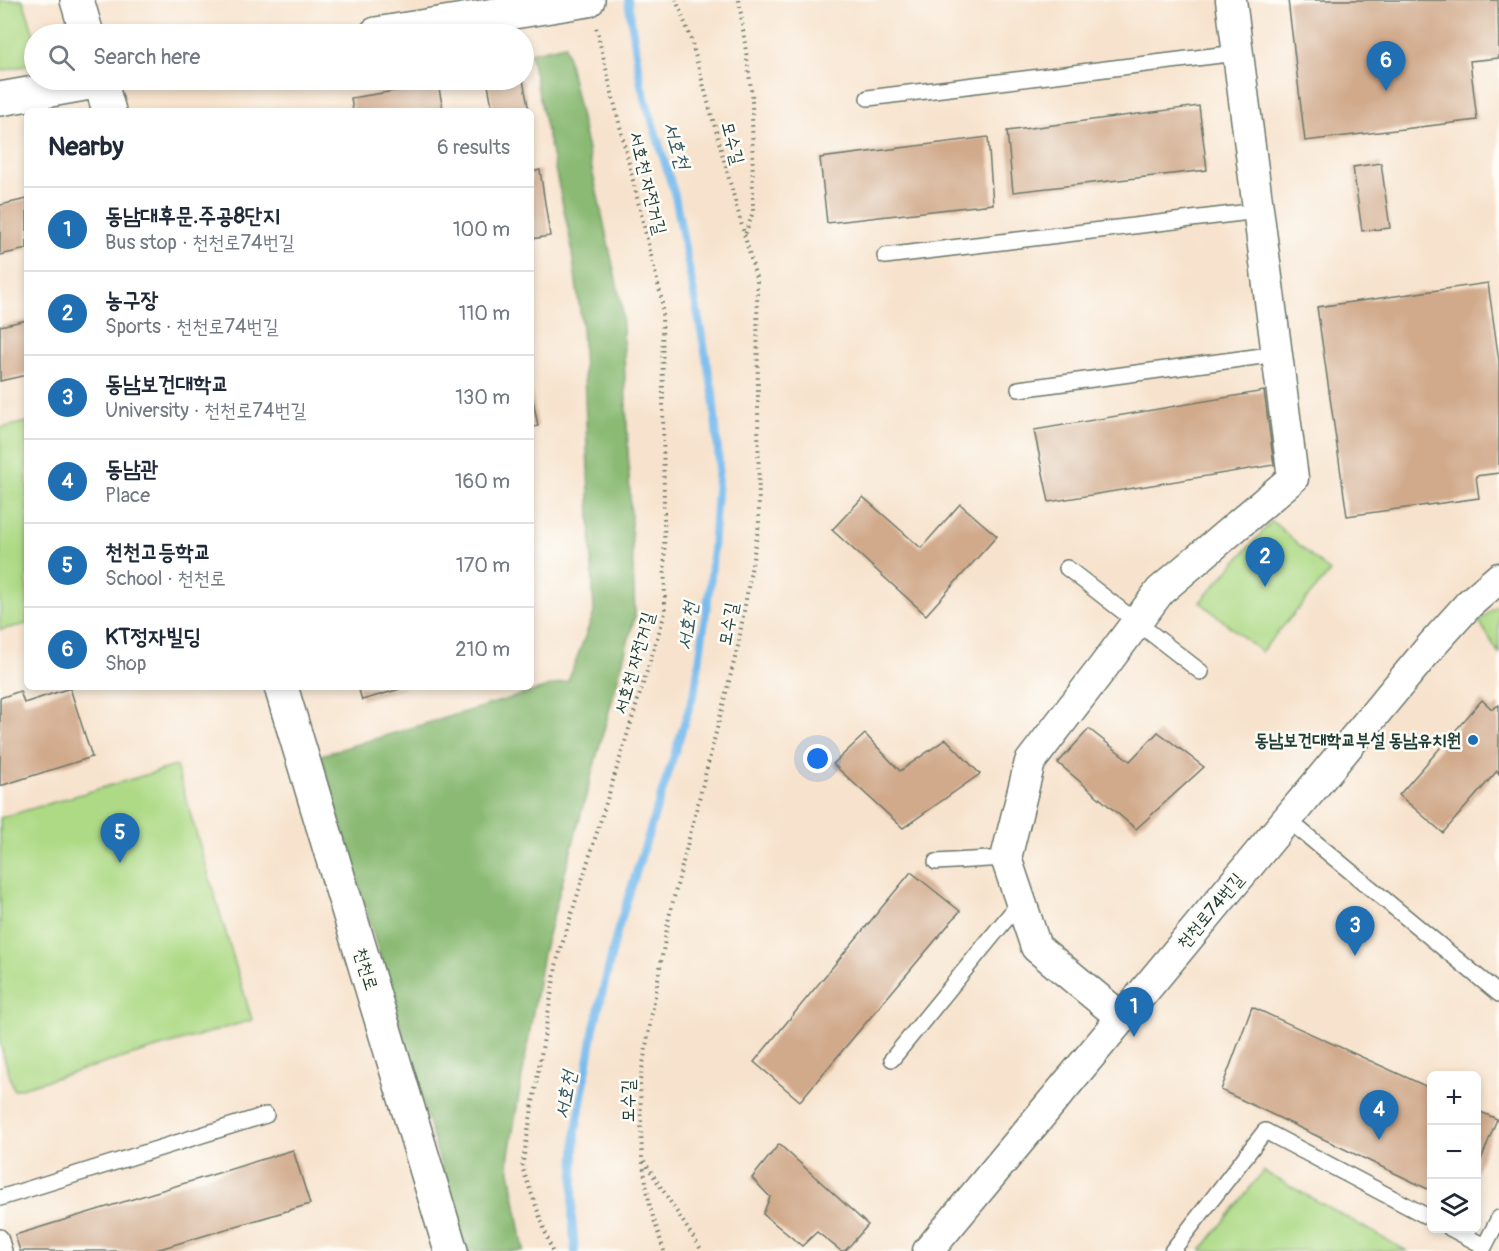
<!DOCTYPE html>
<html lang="en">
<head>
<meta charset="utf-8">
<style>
	body { margin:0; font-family:Pangolin,"Poor Story",sans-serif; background:#f6f6f7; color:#1f2937 }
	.controls { position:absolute; right:18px; bottom:18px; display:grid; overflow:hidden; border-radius:9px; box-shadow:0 3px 9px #0003 }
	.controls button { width:54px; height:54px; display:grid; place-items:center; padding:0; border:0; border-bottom:2px solid #e0e1e3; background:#fff; color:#1f2937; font:30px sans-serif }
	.you { position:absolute; left:818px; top:759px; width:21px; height:21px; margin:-15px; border:4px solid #fff; border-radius:50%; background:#1a73e8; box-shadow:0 0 0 9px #1a73e833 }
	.badge { display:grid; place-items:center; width:39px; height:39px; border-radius:50%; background:#1f6fb2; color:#fff; font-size:20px; font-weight:700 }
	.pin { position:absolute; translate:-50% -50px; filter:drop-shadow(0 2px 3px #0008) }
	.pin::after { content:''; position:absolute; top:32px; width:21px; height:18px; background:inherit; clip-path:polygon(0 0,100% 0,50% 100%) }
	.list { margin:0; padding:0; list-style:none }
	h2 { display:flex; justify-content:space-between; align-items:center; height:78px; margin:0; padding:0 24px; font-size:26px }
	h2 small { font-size:20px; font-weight:400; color:#747a83 }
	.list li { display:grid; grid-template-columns:39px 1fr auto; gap:18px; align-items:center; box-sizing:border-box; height:84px; padding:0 24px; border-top:2px solid #e0e1e3 }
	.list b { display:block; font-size:22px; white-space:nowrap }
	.list p { margin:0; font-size:20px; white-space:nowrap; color:#747a83 }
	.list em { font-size:20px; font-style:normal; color:#747a83 }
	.icon { flex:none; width:33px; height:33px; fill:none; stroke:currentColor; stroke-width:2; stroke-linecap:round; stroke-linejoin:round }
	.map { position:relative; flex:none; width:1499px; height:1251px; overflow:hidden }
	.search { position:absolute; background:#fff; box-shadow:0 3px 9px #0003; left:24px; top:24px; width:510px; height:66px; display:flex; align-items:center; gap:15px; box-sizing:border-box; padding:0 21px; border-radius:33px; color:#747a83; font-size:22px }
	.panel { position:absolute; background:#fff; box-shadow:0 3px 9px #0003; left:24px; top:108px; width:510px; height:582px; border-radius:9px }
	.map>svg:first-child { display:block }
	.green { fill:#aeda86; stroke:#668c5d; stroke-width:1.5 }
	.forest { fill:#8aba73; stroke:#547c54; stroke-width:1.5 }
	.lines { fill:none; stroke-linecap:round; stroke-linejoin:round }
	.stream { stroke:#77bbed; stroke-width:8 }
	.building { fill:#d1aa8c }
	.service-casing { stroke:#6b776a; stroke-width:18 }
	.minor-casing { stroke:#6b776a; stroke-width:33 }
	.tertiary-casing { stroke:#6b776a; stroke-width:36 }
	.path { stroke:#6b776a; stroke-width:4; stroke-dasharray:1.5 4.5; stroke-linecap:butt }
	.service { stroke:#fff; stroke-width:15 }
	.minor { stroke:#fff; stroke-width:30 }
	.tertiary { stroke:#fff; stroke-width:33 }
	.poi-dot { fill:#1f6fb2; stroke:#fdfcf7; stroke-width:2 }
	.labels { text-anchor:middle; stroke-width:5; stroke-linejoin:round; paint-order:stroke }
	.street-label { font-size:18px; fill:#1f3d34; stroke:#fdfcf7 }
	.poi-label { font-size:18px; font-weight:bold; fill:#1f3d34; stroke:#fdfcf7; text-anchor:end }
	.water-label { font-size:20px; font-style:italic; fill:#355c62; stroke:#fdfcf7 }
</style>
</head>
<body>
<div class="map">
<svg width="1499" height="1251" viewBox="0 0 1499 1251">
	<rect width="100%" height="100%" fill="#fdfcf7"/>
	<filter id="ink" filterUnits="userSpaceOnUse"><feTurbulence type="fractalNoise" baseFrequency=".0167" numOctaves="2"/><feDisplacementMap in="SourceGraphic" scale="12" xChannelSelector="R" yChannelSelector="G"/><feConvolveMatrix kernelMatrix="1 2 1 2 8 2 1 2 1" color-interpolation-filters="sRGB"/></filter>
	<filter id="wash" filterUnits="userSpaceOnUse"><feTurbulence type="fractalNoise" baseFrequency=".008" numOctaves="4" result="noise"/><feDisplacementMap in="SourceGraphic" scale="24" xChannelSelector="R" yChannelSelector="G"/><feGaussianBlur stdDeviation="1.35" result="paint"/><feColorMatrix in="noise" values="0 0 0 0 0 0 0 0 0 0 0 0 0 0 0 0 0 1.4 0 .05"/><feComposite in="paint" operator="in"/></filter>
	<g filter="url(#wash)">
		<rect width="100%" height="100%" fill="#f7e3cd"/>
		<path class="green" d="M0,0H23L34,35V64L0,71Z
			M27,422V624L0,630V428Z
			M1272,521L1330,572L1261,652L1200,602Z
			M1499,604V654L1479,621Z
			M176,766L252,1020L14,1090L0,1044V818Z
			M1263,1171L1407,1251H1201Z"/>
		<path class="forest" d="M565,45L622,307L635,616L543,953L508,1160L524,1251H466L321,755L568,681L594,613L582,326L570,238L530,53Z"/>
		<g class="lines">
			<path class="stream" d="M575,1251L572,1218L576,1131L594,1028L617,932L695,690L711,578L719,463L713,393L675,196L641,85L628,0"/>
		</g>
		<g id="blocks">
			<path class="building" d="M1288,0H1498L1499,58L1470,61L1477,120L1305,141Z
				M487,80H523L529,111H493Z
				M438,84L443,109L431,111H353L351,98Z
				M1199,106L1207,170L1013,192L1007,131Z
				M988,137L993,204L827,223L820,158Z
				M1381,163L1390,228L1362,231L1353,167Z
				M540,170L550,236L531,239V172Z
				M27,199V249L0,255V205Z
				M1488,283L1499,361V473L1476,476L1479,498L1347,516L1317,307Z
				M27,320V375L0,381V326Z
				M531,390L538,426L531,428Z
				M1264,391L1274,465L1049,502L1034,430Z
				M863,497L921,548L960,504L997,536L926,615L832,530Z
				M358,687H404V688L362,700Z
				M70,688L92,757L0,786V698L20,691L24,703Z
				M1482,700L1492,709L1499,705V774L1497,771L1443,833L1399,795Z
				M1089,729L1130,761L1158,732L1204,767L1136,829L1058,763Z
				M865,734L900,771L946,739L980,774L903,828L833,764Z
				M911,872L960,911L800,1101L754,1062Z
				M1252,1007L1432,1089V1191L1221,1090Z
				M1476,1110L1497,1119L1477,1170H1476Z
				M779,1144L868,1225L845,1251H841L817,1232L802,1246L763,1214L770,1197L752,1178Z
				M293,1150L310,1204L153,1251H20L15,1235Z"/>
		</g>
	</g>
	<g filter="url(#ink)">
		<use href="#blocks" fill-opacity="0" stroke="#6b776a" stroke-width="1.5"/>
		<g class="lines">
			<g class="service-casing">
				<path id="service" d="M868,98L1237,53
					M885,256L1258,211
					M1019,389L1277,354
					M1067,568L1201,672
					M1287,819L1499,994
					M936,862L1006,858
					M892,1059L1021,901
					M0,1198L266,1115
					M1450,1228L1484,1246
					M0,1237L4,1251
					M1172,1251L1265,1131L1432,1219
					M1482,1251L1499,1218"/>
			</g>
			<g class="minor-casing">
				<path id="minor" d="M1122,1018L1036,947L1006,858L1030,762L1104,666L1160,591L1293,478L1231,0
					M928,1251L1432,645L1469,604L1499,578"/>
			</g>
			<g class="tertiary-casing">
				<path id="tertiary" d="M77,0L87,34
					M376,34L588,0
					M100,80L109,111
					M0,99L107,80
					M281,687L451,1251"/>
			</g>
			<path class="path" d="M739,0L752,96L753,212L745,235
				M644,1161L702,1251
				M552,1251L522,1167L557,961L665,613L662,301L596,27
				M664,1251L650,1207L642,1158L640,1081L669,917L738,646L759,524L757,281L690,36L676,0"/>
			<use href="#service" class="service"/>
			<use href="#minor" class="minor"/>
			<use href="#tertiary" class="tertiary"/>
		</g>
	</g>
	<circle class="poi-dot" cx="1473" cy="740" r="6"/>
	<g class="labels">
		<g class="street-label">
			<text transform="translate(733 143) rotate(75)" y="6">모수길</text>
			<text transform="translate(648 183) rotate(76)" y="6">서호천 자전거길</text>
			<text transform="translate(728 624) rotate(-80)" y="6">모수길</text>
			<text transform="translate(634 663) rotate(-74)" y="6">서호천 자전거길</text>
			<text transform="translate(1210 911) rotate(-50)" y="6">천천로74번길</text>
			<text transform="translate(366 969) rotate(73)" y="6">천천로</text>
			<text transform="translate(628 1101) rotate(-90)" y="6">모수길</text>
		</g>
		<g class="poi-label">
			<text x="1461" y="746">동남보건대학교부설 동남유치원</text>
		</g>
		<g class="water-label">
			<text transform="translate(677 145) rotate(73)" y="7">서호천</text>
			<text transform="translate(687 626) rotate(-82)" y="7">서호천</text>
			<text transform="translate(565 1095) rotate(-80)" y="7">서호천</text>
		</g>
	</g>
</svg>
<div class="controls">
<button>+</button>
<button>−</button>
<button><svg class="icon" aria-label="layers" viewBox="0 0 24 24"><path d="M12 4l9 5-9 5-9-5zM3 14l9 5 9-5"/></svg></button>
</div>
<div class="you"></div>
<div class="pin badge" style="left:1134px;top:1037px">1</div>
<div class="pin badge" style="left:1265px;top:587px">2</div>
<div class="pin badge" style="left:1355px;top:956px">3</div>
<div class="pin badge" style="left:1379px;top:1140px">4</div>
<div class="pin badge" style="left:120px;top:863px">5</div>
<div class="pin badge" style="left:1386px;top:91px">6</div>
<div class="search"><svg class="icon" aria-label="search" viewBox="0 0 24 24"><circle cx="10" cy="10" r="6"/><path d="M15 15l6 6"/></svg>Search here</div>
<section class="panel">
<h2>Nearby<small>6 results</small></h2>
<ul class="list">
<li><span class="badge">1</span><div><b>동남대후문.주공8단지</b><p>Bus stop · 천천로74번길</p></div><em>100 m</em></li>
<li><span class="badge">2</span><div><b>농구장</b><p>Sports · 천천로74번길</p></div><em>110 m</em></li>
<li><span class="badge">3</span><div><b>동남보건대학교</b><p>University · 천천로74번길</p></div><em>130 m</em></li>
<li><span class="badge">4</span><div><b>동남관</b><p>Place</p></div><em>160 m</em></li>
<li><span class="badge">5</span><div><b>천천고등학교</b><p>School · 천천로</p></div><em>170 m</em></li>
<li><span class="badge">6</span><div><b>KT정자빌딩</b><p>Shop</p></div><em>210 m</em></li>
</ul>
</section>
</div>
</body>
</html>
